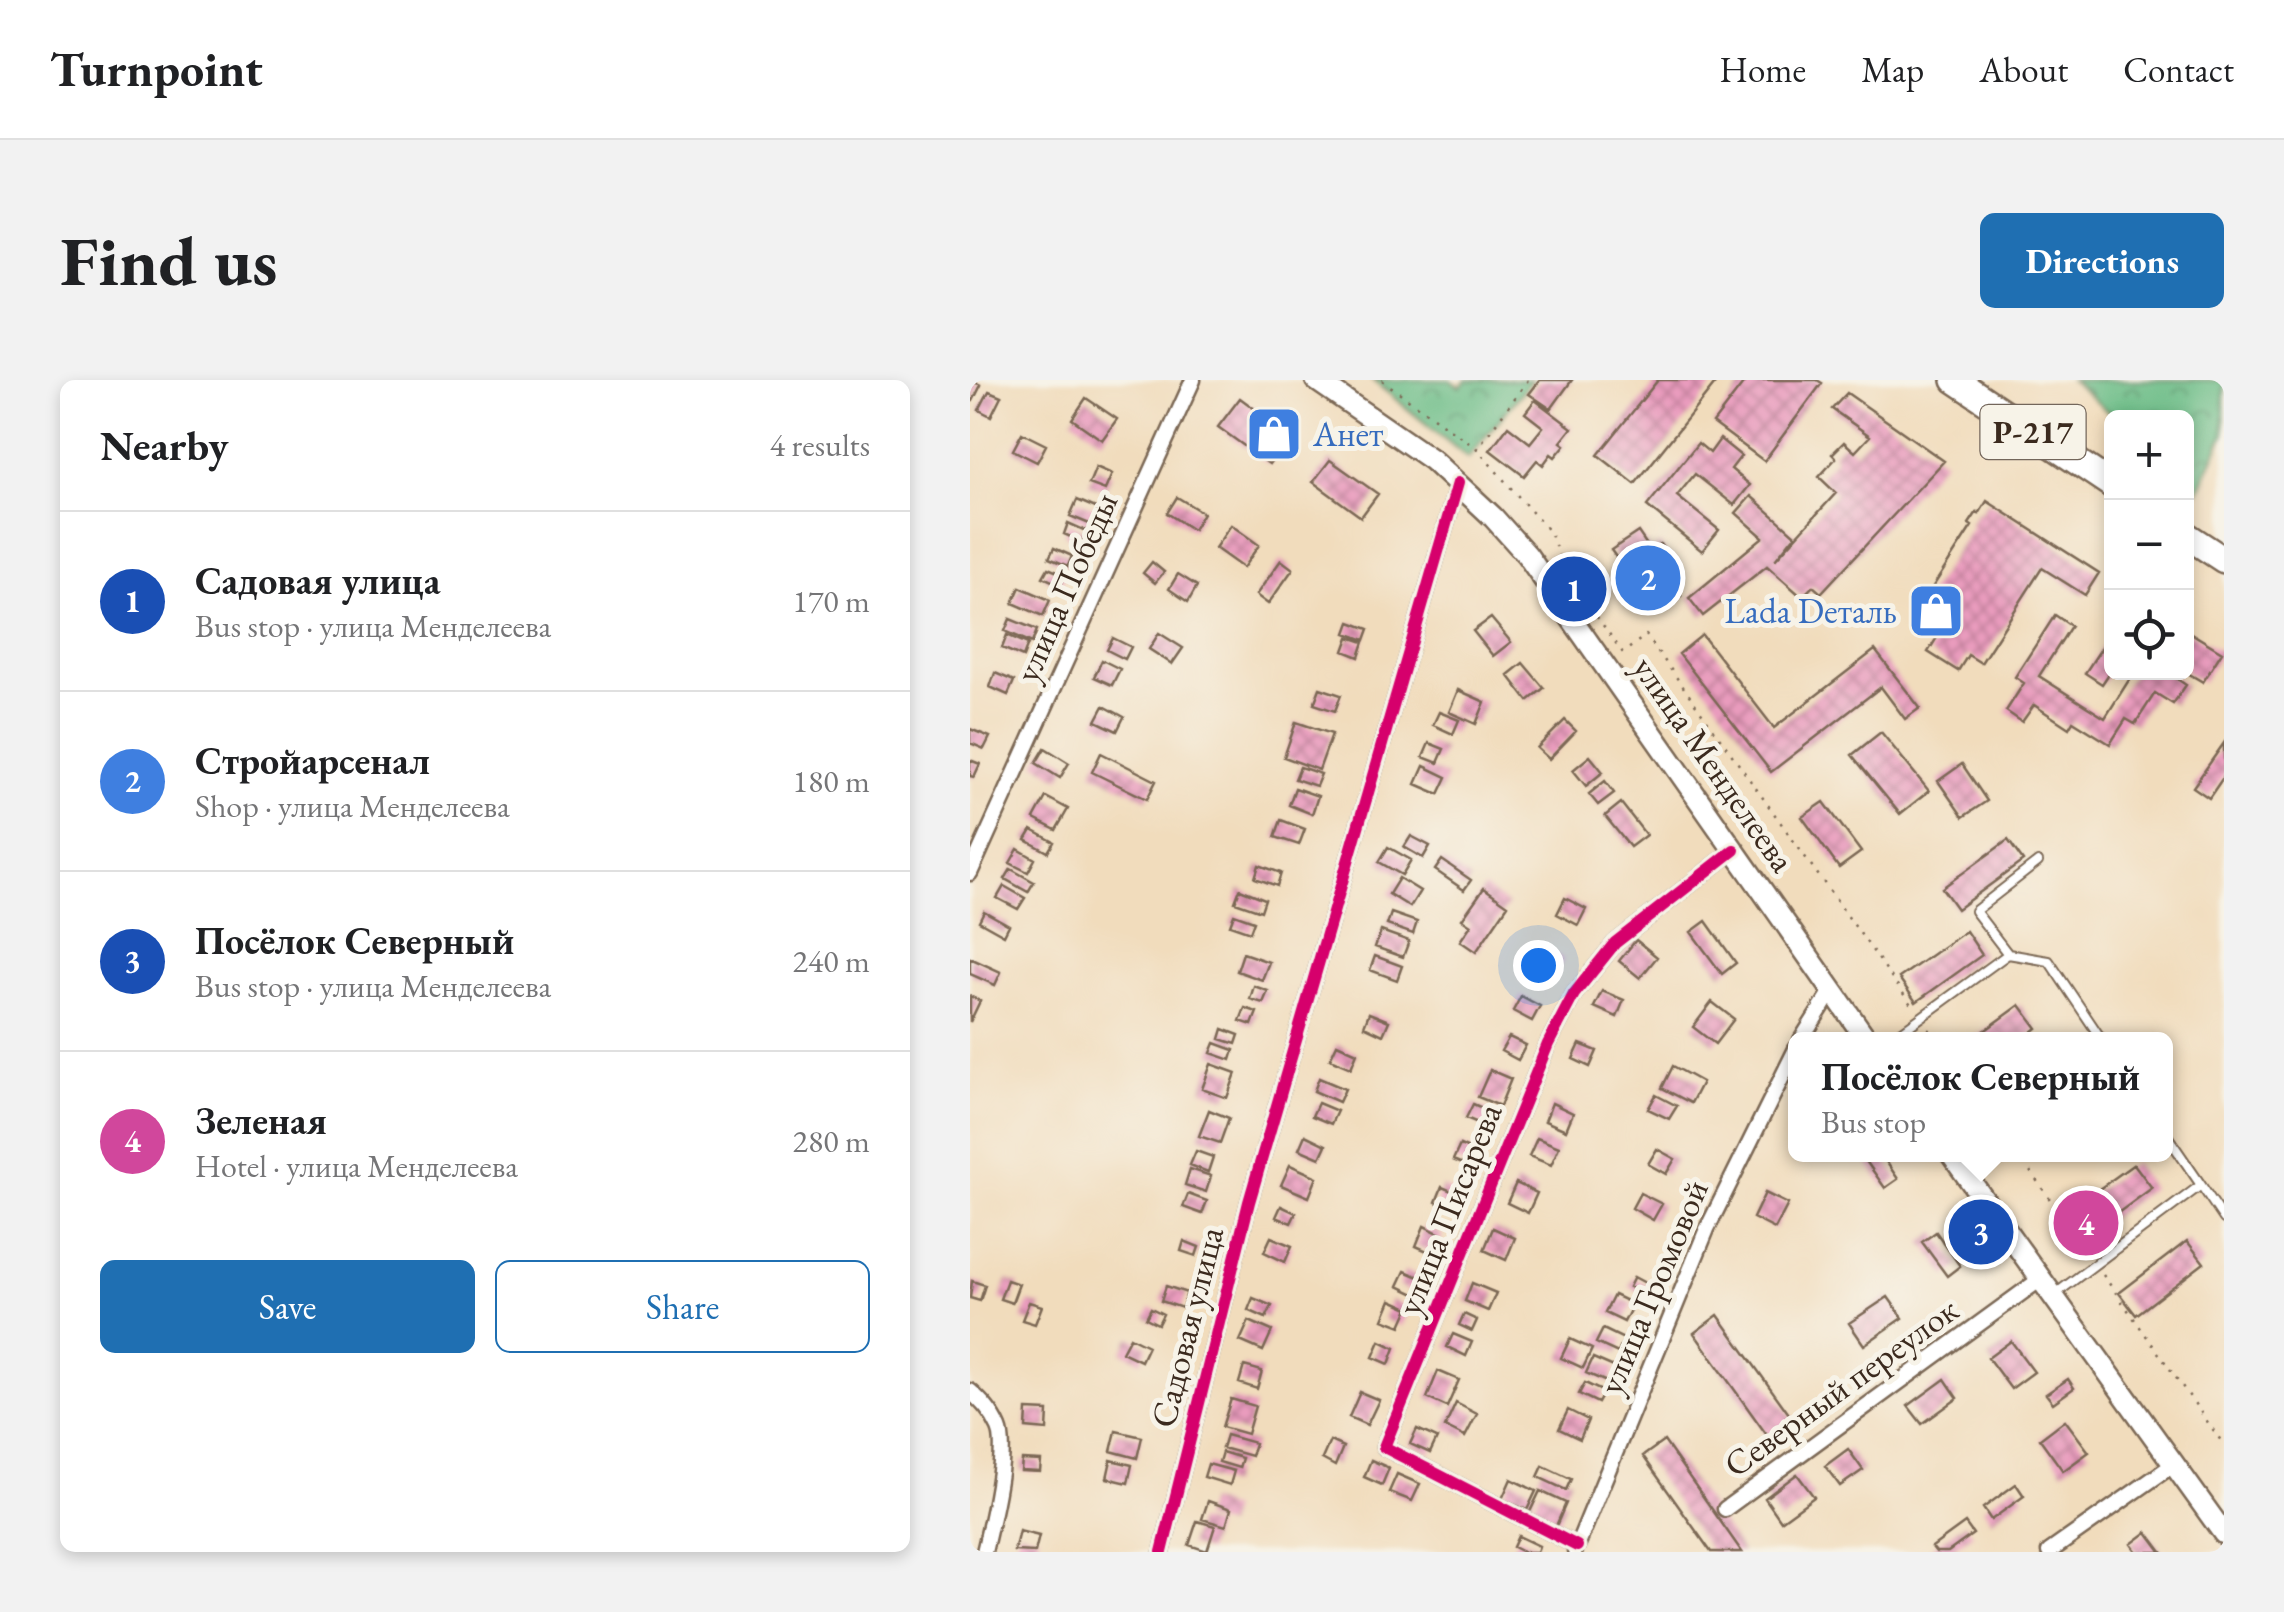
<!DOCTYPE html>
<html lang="en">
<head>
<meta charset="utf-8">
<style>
	body { margin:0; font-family:"EB Garamond",serif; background:#f2f2f2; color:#202124 }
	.controls { position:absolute; right:30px; top:30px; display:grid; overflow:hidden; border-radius:15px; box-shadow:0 5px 15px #0003 }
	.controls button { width:90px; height:90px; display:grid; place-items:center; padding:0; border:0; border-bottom:2px solid #e0e0e0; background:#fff; color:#202124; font:50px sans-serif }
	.you { position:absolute; left:568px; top:585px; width:35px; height:35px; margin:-25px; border:8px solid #fff; border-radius:50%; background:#1a73e8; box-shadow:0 0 0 15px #1a73e833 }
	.badge { display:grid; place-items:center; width:65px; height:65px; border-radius:50%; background:#1f6fb2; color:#fff; font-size:32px; font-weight:700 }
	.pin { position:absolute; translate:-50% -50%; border:5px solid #fff; box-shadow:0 2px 10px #0006 }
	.popup { position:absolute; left:818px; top:652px; width:385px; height:130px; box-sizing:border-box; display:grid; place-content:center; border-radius:15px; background:#fff; filter:drop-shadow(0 2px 8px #0005); font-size:32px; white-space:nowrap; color:#757577 }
	.popup b { font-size:38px; color:#202124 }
	.popup::after { content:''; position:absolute; left:50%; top:100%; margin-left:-20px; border:20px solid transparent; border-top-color:#fff }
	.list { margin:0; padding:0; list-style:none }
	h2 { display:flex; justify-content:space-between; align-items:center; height:130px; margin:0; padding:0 40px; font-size:42px }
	h2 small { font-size:32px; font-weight:400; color:#757577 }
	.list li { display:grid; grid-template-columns:65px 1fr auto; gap:30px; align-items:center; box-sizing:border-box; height:180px; padding:0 40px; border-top:2px solid #e0e0e0 }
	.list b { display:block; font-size:38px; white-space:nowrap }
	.list p { margin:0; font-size:32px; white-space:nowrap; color:#757577 }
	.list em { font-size:32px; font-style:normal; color:#757577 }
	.actions { display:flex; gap:20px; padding:30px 40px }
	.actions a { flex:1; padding:22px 0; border:2px solid #1f6fb2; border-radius:15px; text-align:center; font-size:35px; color:#1f6fb2 }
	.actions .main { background:#1f6fb2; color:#fff }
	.icon { flex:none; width:55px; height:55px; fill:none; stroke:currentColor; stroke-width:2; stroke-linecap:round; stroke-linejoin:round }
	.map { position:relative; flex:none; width:1254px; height:1172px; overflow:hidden; border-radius:15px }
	header { display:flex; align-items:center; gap:60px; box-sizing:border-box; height:140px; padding:0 50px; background:#fff; border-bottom:2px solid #e0e0e0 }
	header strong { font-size:48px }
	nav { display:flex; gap:55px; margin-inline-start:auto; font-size:35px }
	.intro { display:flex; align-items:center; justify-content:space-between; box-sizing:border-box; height:240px; padding:0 60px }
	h1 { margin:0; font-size:70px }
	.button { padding:25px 45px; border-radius:15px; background:#1f6fb2; color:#fff; font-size:35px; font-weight:700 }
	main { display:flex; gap:60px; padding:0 60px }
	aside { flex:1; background:#fff; border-radius:15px; box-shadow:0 5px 15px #0003 }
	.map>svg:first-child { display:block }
	.forest { fill:url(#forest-crowns); stroke:#547453; stroke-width:2.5 }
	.building { fill:url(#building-cross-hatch) }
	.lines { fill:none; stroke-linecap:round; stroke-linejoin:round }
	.lane-casing { stroke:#7b6855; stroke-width:12 }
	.street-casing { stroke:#7b6855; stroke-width:19 }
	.secondary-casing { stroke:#7b6855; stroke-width:25 }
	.highway-casing { stroke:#7b6855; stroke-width:30 }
	.path { stroke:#7b6855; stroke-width:2.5; stroke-dasharray:2.5 8; stroke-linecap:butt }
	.lane { stroke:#fff; stroke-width:8 }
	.street { stroke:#fff; stroke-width:14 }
	.secondary { stroke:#fff; stroke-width:20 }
	.highway { stroke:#fff; stroke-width:25 }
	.cycleway-casing { stroke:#f7f3e8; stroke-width:19 }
	.cycleway { stroke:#d6006c; stroke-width:12 }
	.labels { text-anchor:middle; stroke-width:10; stroke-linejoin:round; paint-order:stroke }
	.shield { fill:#f7f3e8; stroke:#73665b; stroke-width:2.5 }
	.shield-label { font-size:32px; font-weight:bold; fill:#3b2a1e }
	.shop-label { font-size:35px; fill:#366cbe; stroke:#f7f3e8; text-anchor:start }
	.street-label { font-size:35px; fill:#3b2a1e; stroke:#f7f3e8 }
</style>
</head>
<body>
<header>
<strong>Turnpoint</strong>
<nav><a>Home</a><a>Map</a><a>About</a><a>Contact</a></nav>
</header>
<div class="intro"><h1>Find us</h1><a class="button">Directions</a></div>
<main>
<aside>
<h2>Nearby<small>4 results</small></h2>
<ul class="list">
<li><span class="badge" style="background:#1a4fb4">1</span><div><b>Садовая улица</b><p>Bus stop · улица Менделеева</p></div><em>170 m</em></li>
<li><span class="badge" style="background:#3f7fe0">2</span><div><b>Стройарсенал</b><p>Shop · улица Менделеева</p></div><em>180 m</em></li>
<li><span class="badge" style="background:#1a4fb4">3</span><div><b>Посёлок Северный</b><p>Bus stop · улица Менделеева</p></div><em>240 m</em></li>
<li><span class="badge" style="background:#d1479c">4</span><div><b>Зеленая</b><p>Hotel · улица Менделеева</p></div><em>280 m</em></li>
</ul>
<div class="actions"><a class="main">Save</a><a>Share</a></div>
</aside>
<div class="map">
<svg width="1254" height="1172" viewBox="0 0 1254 1172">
	<defs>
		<pattern id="forest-crowns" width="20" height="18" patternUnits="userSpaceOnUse" patternTransform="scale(2.5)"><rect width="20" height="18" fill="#6dbd88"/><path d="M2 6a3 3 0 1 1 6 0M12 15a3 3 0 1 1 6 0" fill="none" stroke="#5b9a6f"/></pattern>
		<pattern id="building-cross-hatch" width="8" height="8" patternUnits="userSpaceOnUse" patternTransform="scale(2.5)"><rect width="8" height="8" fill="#e99bbd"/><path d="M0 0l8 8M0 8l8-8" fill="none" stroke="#be7f99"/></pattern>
	</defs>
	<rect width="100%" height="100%" fill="#f7f3e8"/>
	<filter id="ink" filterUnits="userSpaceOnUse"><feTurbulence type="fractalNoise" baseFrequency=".01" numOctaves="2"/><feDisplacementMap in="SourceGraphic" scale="20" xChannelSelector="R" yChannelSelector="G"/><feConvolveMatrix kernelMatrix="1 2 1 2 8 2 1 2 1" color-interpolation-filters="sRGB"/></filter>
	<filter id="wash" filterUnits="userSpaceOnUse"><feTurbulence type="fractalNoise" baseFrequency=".0048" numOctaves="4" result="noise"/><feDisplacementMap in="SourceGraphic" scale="40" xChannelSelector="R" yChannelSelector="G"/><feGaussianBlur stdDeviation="2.25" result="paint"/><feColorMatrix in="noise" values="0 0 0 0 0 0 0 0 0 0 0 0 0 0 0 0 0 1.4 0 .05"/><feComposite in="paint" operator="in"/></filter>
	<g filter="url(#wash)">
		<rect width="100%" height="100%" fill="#f1dcbc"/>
		<path class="forest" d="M402,0H480L490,7L496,0H562L498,78Z
			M1101,0H1254V55L1228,111L1217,101L1216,38L1144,37Z"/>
		<g id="blocks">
			<path class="building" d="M0,0L11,5L3,21L0,20Z
				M570,0H602L581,29L559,14Z
				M688,0H748L665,104L628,75Z
				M776,0H847L852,3L794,81L743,43Z
				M19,11L31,16L21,36L9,30Z
				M877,13L974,81L851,213L843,206L832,217L797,186L733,236L719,218L793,157L766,133L781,116L825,155L805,180L866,113L849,97L866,78L862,74L874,62L885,72L900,56L862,29Z
				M116,18L147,39L132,60L102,39Z
				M270,18L320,55L299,84L248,47Z
				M565,20L602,48L591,62L595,65L585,77L581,74L573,85L567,80L554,96L520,70L538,46L560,63L573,47L555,33Z
				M52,53L76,65L67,82L43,70Z
				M750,59L771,76L761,89L780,105L764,125L725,94L707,116L749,150L732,171L677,126L728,63L740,73Z
				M360,80L408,114L391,137L343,102Z
				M126,87L142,94L135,110L119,104Z
				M207,117L233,133L223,150L197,133Z
				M107,120L128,129L122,145L100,136Z
				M1017,121L1129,193L1115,215L1072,188L1011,283L998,275L988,291L958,272L968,256L942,239L1002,146L999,144L1007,132L1009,134Z
				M98,143L116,151L112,162L94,154Z
				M261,145L289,165L273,188L245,168Z
				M668,152L681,171L690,164L705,186L695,192L711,216L685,233L641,170Z
				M84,168L102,176L98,186L79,178Z
				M311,180L323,189L298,224L286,215Z
				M182,182L194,192L185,203L173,193Z
				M78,188L95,195L91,205L73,197Z
				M208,194L227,206L218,222L199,209Z
				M50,207L80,220L73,236L43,223Z
				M1085,235L1101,246L1069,296L1135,338L1164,292H1197L1216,305L1203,324L1185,313L1165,344L1156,339L1140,364L1103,341L1099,348L1064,325L1052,342L1036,331L1054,303L1045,297Z
				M521,238L541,262L523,276L503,251Z
				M40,239L67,250L62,263L35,251Z
				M380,242L399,249L395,260L376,253Z
				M1216,250L1252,272L1233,302L1216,292Z
				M1142,252V289L1132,304L1115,293Z
				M189,253L213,268L202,284L179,269Z
				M37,255L58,264L53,277L32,268Z
				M732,255L804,348L905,270L950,328L935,339L911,307L801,392L709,274Z
				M379,257L394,262L389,277L374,271Z
				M143,258L161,267L155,279L137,270Z
				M132,280L150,289L142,305L124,297Z
				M553,283L574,308L558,321L538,295Z
				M25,293L44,301L38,315L20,307Z
				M350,308L371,315L365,331L344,324Z
				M488,310L515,322L506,344L479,332Z
				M134,326L154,337L147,351L126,341Z
				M469,332L489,340L483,354L463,345Z
				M595,340L606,351L579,379L567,368Z
				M326,342L362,354L349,390L314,377Z
				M0,349L20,357L14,369L0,363Z
				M911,352L959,411L930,434L882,375Z
				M459,363L474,369L468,383L453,377Z
				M1254,363V396L1239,418L1223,407Z
				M75,368L99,383L90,398L66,383Z
				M131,373L186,401L177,419L122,392Z
				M620,376L633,392L616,406L603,390Z
				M0,380L10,384L4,397L0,396Z
				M992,384L1017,421L993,437L968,401Z
				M454,386L477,397L469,414L446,404Z
				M330,387L351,394L346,406L325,399Z
				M635,401L644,413L628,425L619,414Z
				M325,408L348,416L342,434L319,425Z
				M76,417L98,429L86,450L64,439Z
				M854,422L891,472L869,488L832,437Z
				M651,423L676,455L660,467L635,436Z
				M311,440L335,449L329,465L305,457Z
				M62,450L84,462L78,472L56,460Z
				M441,456L460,466L453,478L434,467Z
				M1038,460L1053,481L987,529L972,508Z
				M418,467L441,480L432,495L409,482Z
				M48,469L65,479L58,492L40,483Z
				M472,480L501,500L494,510L465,490Z
				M289,485L311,493L307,506L285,498Z
				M41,489L64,502L58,512L35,499Z
				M429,498L450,511L440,527L419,514Z
				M34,506L55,518L48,529L27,518Z
				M514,508L538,525L506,572L490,561L501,545L492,539Z
				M270,509L295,519L291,531L265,522Z
				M595,518L616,529L608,545L587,534Z
				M14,531L39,545L34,555L9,541Z
				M421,533L447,542L443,554L417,545Z
				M264,534L284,541L280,552L260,545Z
				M736,541L766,583L752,594L721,552Z
				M411,551L439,561L433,577L405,567Z
				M996,551L1012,575L946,622L929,598Z
				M666,560L687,577L670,598L649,581Z
				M575,569L593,579L586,594L567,585Z
				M273,573L299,582L292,600L267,591Z
				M405,576L432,586L427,600L400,590Z
				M0,578L31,592L25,605L0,594Z
				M284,606L298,611L293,623L280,619Z
				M632,611L654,620L647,637L624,627Z
				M0,616L10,621L0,642Z
				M551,616L570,626L562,641L543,631Z
				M742,622L764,639L745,664L723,647Z
				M1050,625L1067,648L1052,660H1002Z
				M275,628L287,632L282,645L270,641Z
				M399,633L419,641L413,655L394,646Z
				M253,649L269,655L266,664L250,659Z
				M539,657L556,665L548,680L531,671Z
				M245,663L264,670L261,680L241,673Z
				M367,664L387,673L381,688L360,679Z
				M610,664L627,671L620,687L603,679Z
				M241,684L266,693L257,718L232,709Z
				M703,686L732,702L721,723L692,708Z
				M520,690L541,699L530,726L508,717Z
				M349,698L375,709L369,722L344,711Z
				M686,715L707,726L699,739L678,729Z
				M348,723L367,731L361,744L342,736Z
				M582,723L603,733L596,750L575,741Z
				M503,724L526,734L520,748L496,738Z
				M239,730L259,738L250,763L229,756Z
				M335,755L356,765L350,778L329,769Z
				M567,758L589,767L581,785L559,776Z
				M490,765L508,773L502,788L483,780Z
				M687,769L705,779L696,794L678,784Z
				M226,771L243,777L238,792L220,785Z
				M891,774H911L928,799L915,808Z
				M1164,784L1182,808L1115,857L1097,832Z
				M320,785L347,797L339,817L311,805Z
				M220,789L241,796L236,812L215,805Z
				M546,803L567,813L558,833L537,823Z
				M472,807L489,814L482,830L466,822Z
				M670,813L692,824L683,840L662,828Z
				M795,813L818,824L805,849L783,838Z
				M218,814L237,821L232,834L213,827Z
				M311,826L326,833L321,843L306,837Z
				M454,846L473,855L464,874L446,866Z
				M523,848L545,858L536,880L514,870Z
				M966,852L990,886L977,896L952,862Z
				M301,857L322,866L315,882L294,872Z
				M214,861L229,867L226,876L211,871Z
				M1217,861L1234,883L1166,935L1149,913Z
				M435,891L454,899L447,915L428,906Z
				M664,897L679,905L675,914L659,907Z
				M37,900L49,904L42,923L30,919Z
				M2,901L15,905L10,921L0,918Z
				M502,903L526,913L518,931L495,921Z
				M196,906L217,913L212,928L191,921Z
				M644,915L663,924L654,942L635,933Z
				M918,917L933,938L894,965L879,943Z
				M283,918L302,926L296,938L278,930Z
				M421,920L439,928L431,946L413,939Z
				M59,922L72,926L65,944L52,940Z
				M181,928L193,934L188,944L176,938Z
				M494,934L507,940L502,951L489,945Z
				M748,935L829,1048L804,1065L724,953Z
				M279,941L302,951L293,971L270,961Z
				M633,949L654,959L648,973L626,963Z
				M483,954L502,962L496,976L477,967Z
				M160,957L178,966L171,981L152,972Z
				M600,959L622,969L613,988L591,978Z
				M410,961L425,968L419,984L403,977Z
				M1041,961L1064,992L1041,1009L1018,978Z
				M623,978L646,988L639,1003L616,993Z
				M274,986L292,991L287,1009L269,1003Z
				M468,991L489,1000L477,1027L457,1018Z
				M975,999L988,1018L952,1044L938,1026Z
				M1098,999L1104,1008L1083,1023L1076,1014Z
				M615,1003L634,1012L628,1023L609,1014Z
				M390,1012L409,1020L397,1045L379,1037Z
				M261,1019L285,1026L277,1054L252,1047Z
				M486,1023L507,1034L495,1057L475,1047Z
				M57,1030L78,1031L77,1050L56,1048Z
				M598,1030L618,1040L610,1059L589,1049Z
				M1095,1040L1119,1072L1093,1091L1070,1059Z
				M447,1049L467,1058L460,1073L440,1064Z
				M146,1051L172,1057L167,1078L141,1071Z
				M256,1055L285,1063L281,1076L252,1068Z
				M360,1061L373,1067L365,1086L352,1079Z
				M694,1061L772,1172H741L673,1076Z
				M878,1069L893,1090L870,1106L855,1086Z
				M252,1072L272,1078L269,1088L249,1082Z
				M52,1080L71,1081L70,1092L51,1091Z
				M141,1080L162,1085L158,1103L137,1098Z
				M401,1080L419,1088L412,1105L394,1097Z
				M238,1084L264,1091L260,1105L234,1097Z
				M573,1086L601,1099L596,1110L568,1097Z
				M427,1094L450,1104L442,1121L419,1112Z
				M827,1094L844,1117L811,1141L795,1118Z
				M541,1099L566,1111L557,1130L532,1119Z
				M1046,1104L1054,1116L1021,1140L1013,1128Z
				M570,1111L596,1123L586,1146L559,1134Z
				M238,1121L261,1129L256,1146L232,1139Z
				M227,1141L245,1146L237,1171L219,1165Z
				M995,1143L1003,1154L978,1172H966L962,1167Z
				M49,1151L69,1156L65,1172L44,1171Z
				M1177,1152L1192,1172H1167L1161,1164Z
				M548,1156L569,1166L567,1172H553L543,1167Z"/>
		</g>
	</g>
	<g filter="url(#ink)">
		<use href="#blocks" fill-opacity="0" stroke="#7b6855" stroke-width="2.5"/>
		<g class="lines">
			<g class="lane-casing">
				<path id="lane" d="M1038,574L1005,531L1068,482
					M920,660L1038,574L1079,581L1132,660
					M1196,754L1231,805
					M1084,915L1231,805L1254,839"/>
			</g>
			<g class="street-casing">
				<path id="street" d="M0,493L223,0
					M831,660L862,611
					M0,1011C12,1022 22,1032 29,1048C39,1071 20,1146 14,1172
					M755,1129L1072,898
					M607,1166L414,1067L578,664L604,614L645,563L764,470
					M605,1171L737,849L826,669
					M192,1172L279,822L488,103
					M1079,1172L1204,1084"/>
			</g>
			<g class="secondary-casing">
				<path id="secondary" d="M346,0L462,80L523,137L557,175L897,660
					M981,774L1254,1154"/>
			</g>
			<g class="highway-casing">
				<path id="highway" d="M985,0L1142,105
					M1216,155L1254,180"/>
			</g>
			<path class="path" d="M412,0L506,68
				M558,0L507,69L581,154L594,191L653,273L676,255L945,630
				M958,649L966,660
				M1048,774L1120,876
				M1133,895L1254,1065"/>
			<use href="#lane" class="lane"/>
			<use href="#street" class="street"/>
			<use href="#secondary" class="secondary"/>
			<use href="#highway" class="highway"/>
			<g class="cycleway-casing">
				<path id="cycleway" d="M607,1166L414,1067L578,664L604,614L645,563L764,470
					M192,1172L279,822L488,103"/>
			</g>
			<use href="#cycleway" class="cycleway"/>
		</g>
	</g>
	<defs>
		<g id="shop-square" transform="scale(2.875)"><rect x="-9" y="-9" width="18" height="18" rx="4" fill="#3f7fe0" stroke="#f7f3e8"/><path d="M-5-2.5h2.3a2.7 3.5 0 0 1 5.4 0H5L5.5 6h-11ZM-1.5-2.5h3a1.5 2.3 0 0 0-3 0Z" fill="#fff"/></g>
	</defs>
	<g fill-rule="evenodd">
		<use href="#shop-square" x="304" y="54"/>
		<use href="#shop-square" x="966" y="231"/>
	</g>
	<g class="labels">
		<rect class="shield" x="1010.5" y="25" width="105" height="54" rx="8"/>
		<g class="shield-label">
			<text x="1063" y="63">Р-217</text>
		</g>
		<g class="shop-label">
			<text x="343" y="66">Анет</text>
			<text x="927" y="243" text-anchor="end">Lada Dеталь</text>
		</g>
		<g class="street-label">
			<text transform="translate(96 207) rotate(-66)" y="12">улица Победы</text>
			<text transform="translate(744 384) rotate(55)" y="12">улица Менделеева</text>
			<text transform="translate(479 829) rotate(-68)" y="12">улица Писарева</text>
			<text transform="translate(683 907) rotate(-67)" y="12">улица Громовой</text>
			<text transform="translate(217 947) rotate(-76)" y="12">Садовая улица</text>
			<text transform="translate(871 1007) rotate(-36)" y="12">Северный переулок</text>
		</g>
	</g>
</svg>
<div class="controls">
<button>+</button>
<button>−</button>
<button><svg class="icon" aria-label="locate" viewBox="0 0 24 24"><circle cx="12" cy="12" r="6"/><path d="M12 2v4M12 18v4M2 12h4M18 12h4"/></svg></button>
</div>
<div class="you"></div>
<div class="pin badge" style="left:604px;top:209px;background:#1a4fb4">1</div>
<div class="pin badge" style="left:678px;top:198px;background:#3f7fe0">2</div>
<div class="pin badge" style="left:1011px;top:852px;background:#1a4fb4">3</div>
<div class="popup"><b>Посёлок Северный</b>Bus stop</div>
<div class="pin badge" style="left:1116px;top:843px;background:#d1479c">4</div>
</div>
</main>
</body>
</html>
